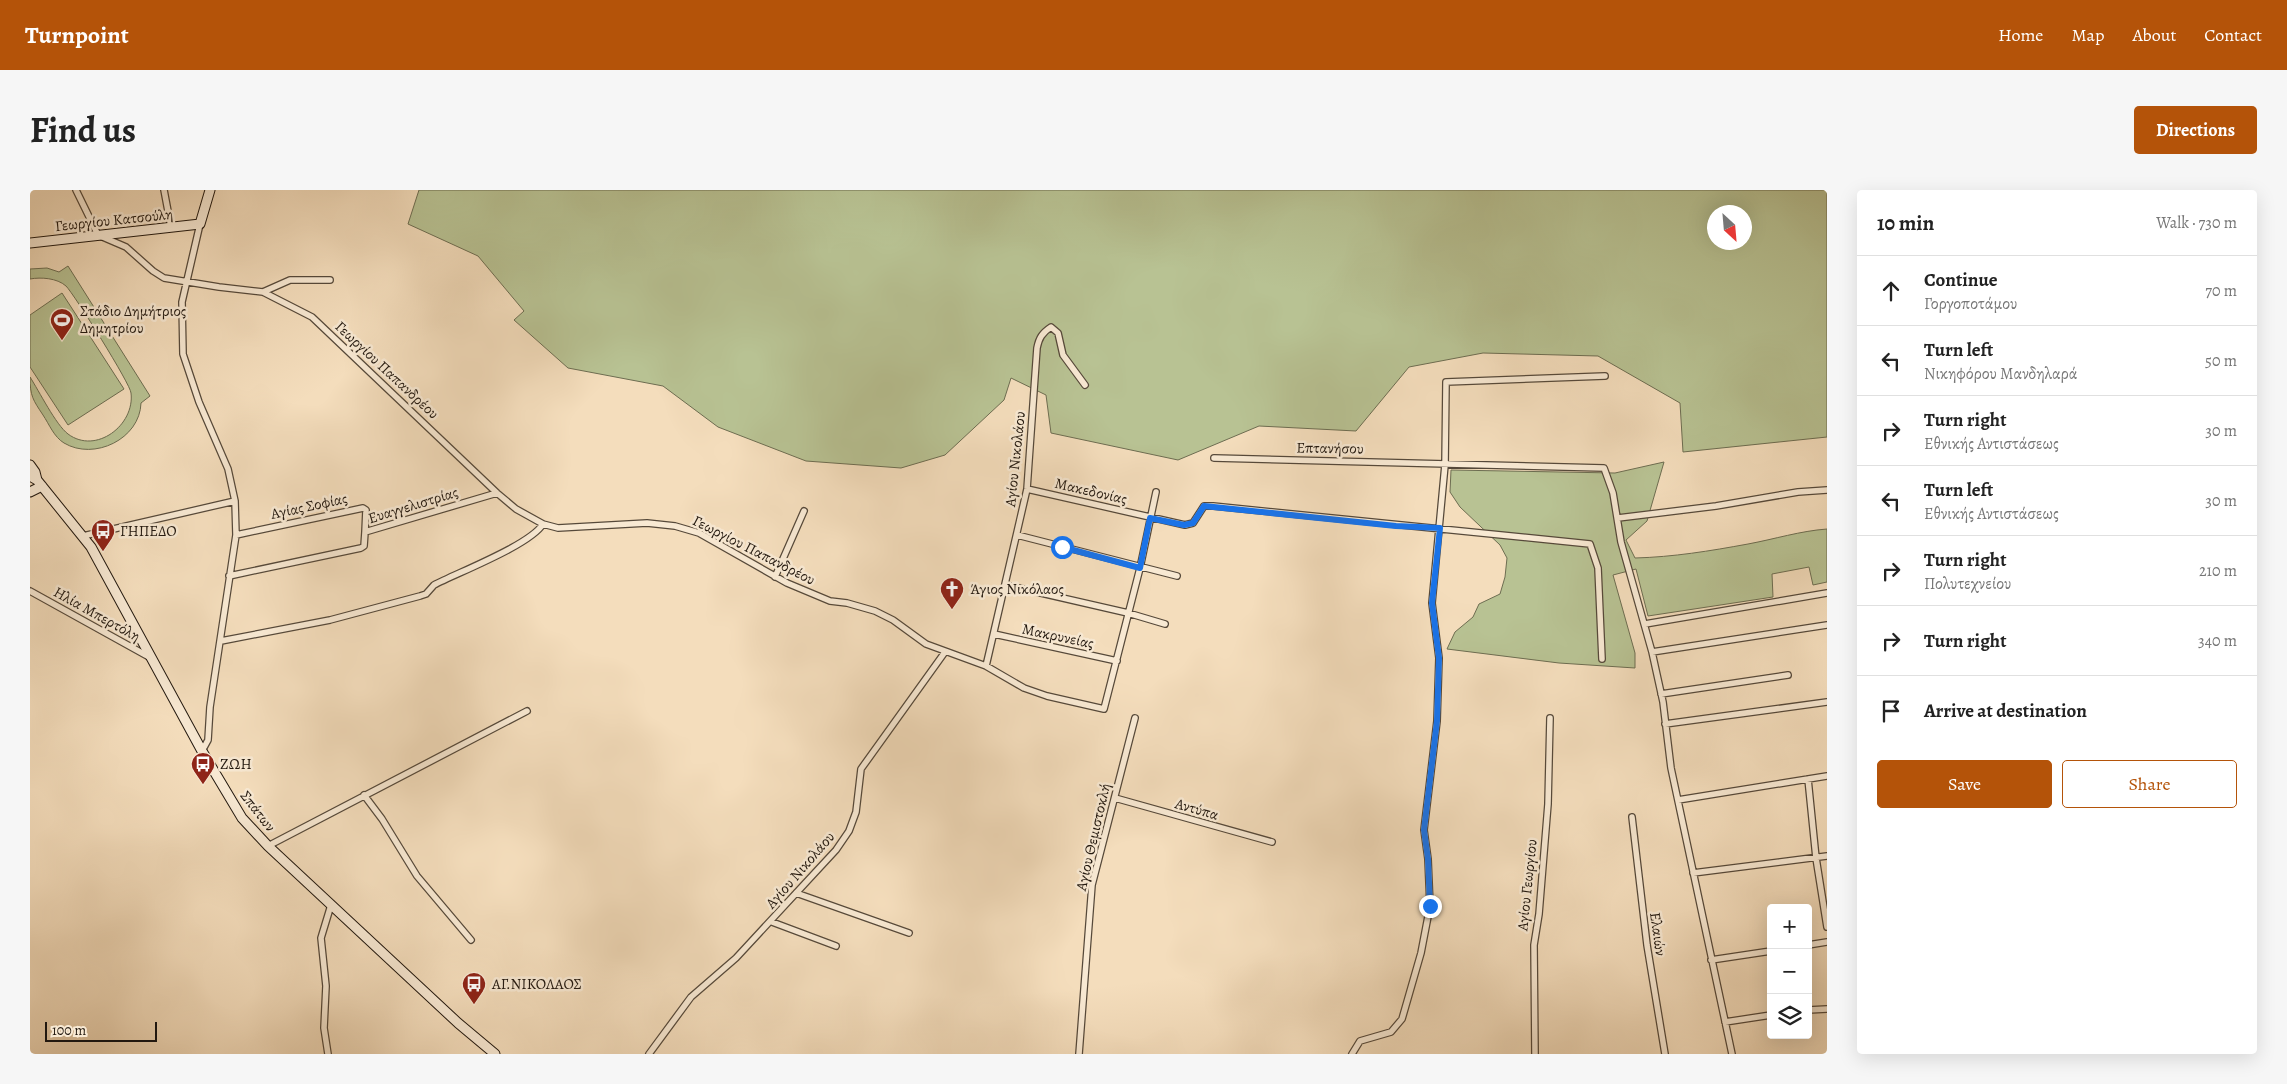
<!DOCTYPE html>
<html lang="en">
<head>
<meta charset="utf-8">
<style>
	body { margin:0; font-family:Alegreya,serif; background:#f6f6f6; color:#222 }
	.controls { position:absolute; right:15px; bottom:15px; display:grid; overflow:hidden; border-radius:5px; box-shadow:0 5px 20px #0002 }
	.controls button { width:45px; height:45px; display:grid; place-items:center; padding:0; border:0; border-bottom:1px solid #e0e0e0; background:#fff; color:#222; font:25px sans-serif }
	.compass { position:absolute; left:1677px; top:15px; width:45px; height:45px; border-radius:50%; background:#fff; box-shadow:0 5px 20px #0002; rotate:154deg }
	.scale { position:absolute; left:15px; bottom:12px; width:112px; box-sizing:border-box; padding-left:5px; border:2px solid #22180f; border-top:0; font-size:14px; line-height:18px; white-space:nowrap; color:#22180f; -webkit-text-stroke:4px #f8e9d3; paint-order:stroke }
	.stop { position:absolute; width:15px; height:15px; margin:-11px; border:4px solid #1a73e8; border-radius:50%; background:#fff }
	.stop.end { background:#1a73e8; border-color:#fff; box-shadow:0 1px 5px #0008 }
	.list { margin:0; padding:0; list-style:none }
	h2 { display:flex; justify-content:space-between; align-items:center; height:65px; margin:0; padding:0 20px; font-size:21px }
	h2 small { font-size:16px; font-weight:400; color:#767676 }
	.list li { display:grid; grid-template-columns:32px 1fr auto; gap:15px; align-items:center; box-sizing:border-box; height:70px; padding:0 20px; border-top:1px solid #e0e0e0 }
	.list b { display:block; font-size:19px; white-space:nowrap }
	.list p { margin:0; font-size:16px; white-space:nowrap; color:#767676 }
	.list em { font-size:16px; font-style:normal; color:#767676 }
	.actions { display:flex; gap:10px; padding:15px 20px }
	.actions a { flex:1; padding:11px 0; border:1px solid #b45309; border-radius:5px; text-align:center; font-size:18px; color:#b45309 }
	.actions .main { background:#b45309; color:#fff }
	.icon { flex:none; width:28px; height:28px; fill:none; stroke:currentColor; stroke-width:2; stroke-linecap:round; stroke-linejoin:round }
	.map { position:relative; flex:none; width:1797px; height:864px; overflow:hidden; border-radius:5px }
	header { display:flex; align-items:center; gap:30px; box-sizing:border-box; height:70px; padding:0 25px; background:#b45309; color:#fff }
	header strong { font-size:24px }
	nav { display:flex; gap:28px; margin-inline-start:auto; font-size:18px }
	.intro { display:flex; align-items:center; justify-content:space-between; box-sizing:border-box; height:120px; padding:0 30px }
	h1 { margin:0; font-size:35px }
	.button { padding:12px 22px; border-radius:5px; background:#b45309; color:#fff; font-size:18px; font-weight:700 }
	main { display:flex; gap:30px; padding:0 30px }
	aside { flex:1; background:#fff; border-radius:5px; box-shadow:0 5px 20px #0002 }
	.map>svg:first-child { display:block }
	.green { fill:#b8c293; stroke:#6d6d51; fill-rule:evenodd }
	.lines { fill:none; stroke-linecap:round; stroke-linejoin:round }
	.street-casing { stroke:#56493a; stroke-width:8 }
	.secondary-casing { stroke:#22180f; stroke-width:11 }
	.street { stroke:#f8e9d3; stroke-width:5.5 }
	.secondary { stroke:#f8e9d3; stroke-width:9 }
	.route { stroke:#1a73e8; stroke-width:6 }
	.labels { text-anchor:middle; stroke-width:5; stroke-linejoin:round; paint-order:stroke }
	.street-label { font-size:15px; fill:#22180f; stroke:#f8e9d3 }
	.poi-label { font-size:15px; fill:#22180f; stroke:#f8e9d3; text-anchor:start }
</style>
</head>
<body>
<header>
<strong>Turnpoint</strong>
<nav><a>Home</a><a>Map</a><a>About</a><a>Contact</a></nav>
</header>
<div class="intro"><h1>Find us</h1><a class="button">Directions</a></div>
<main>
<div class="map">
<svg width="1797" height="864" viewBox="0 0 1797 864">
	<rect width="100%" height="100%" fill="#f4ddbc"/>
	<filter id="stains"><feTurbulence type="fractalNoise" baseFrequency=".004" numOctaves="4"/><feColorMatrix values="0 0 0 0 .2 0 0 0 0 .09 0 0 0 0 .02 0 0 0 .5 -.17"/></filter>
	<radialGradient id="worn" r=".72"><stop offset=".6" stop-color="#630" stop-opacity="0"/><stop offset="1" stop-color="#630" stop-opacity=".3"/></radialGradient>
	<path class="green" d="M389,0H1797V247L1653,262L1650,213L1568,166L1453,163L1379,177L1326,241L1229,236L1148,270L1021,243L1016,205L981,188L974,210L915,265L871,278L776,271L688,237L633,196L538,178L484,130L494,121L448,66L378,34ZM1684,22H1714V52H1684Z
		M38,76L120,206L111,213C110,249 64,271 34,253C24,247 19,234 13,225C3,210 0,206 0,187C9,201 26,235 38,244C66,265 105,235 101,203C101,195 44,104 36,96C27,88 11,87 0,89V79L17,78L29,82Z
		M32,103L94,199L38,235L0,177V125Z
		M1634,272L1617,331L1596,350L1605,368C1643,367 1680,361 1718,354C1745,349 1770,341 1797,339V392L1783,395L1779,377L1742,384L1743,407L1618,426L1606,379L1583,385L1605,463V478L1529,473L1417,459L1425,442L1443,427L1449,414L1470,404L1475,387L1477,368L1470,355L1430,317L1420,302L1421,280L1585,283Z"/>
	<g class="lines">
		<g class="street-casing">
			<path id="street" d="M46,0L68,45L96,57L123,81L134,88L189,97L233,102L282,127L467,303L486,319L513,334L528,338L617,333L645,336L669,343L757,393L800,411L817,413L845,421L863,430L896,454L956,476L994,498L1017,506L1074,519L1110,378L1126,302
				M134,0L141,37
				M170,34L152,112L153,164L169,212L198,279L205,311L206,345L180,517L178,550L172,561
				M233,102L260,90H300
				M1184,268L1574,278L1583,303L1591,352L1622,462L1633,512L1641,578L1702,864
				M997,299L1155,335L1163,333L1174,316H1183L1560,354L1568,378L1572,469
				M1588,328L1686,316L1768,302L1797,300
				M206,345L333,318L336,320L335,342
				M987,345L1147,386
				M53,346L205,311
				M199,386L331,358L334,356L335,342L467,303
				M745,387L774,321
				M976,395L1098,423L1135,434
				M0,401L121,468
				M1615,434L1797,403
				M964,444L1087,471
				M191,451L300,430L390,406L396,404L404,395C429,382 500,355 513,334
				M1622,462L1797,435
				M956,476L997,299L1007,158C1009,148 1012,143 1021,137L1028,143L1033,165L1055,195
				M1631,504L1758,485
				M1635,534L1797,512
				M1778,589L1786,668L1797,737
				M334,605L352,629L387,686L441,750
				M1085,608L1242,652
				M1648,610L1797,586
				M1602,627L1617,755L1635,864
				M238,656L497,521
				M1663,683L1797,666
				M766,703L879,743
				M742,732L806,756
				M1778,755L1797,752
				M1681,770L1741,761
				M1778,820L1797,819
				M1695,832L1741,825
				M298,864L294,838L296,796L291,748L301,715
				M619,864L661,807L706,768L806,660L819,641L826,622L831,579L915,462
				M1049,864L1062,695L1105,528
				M1322,864L1330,851L1361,842L1372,829L1391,763L1400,716L1398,669L1394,640L1407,531L1409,468L1402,413L1415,275L1416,192L1575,186
				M1505,864L1504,755L1509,724L1518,614L1520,528"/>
		</g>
		<g class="secondary-casing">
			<path id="secondary" d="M0,53L170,34L180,0
				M0,275L5,282L7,290
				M0,286L7,290L61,357L172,561L212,628L238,656L428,833L465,864
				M0,302L12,296"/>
		</g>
		<use href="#street" class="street"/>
		<use href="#secondary" class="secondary"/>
	</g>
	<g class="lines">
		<path class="route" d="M1032,357L1110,378L1120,328L1154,335L1163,333L1174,316L1366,336L1410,338L1402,413L1409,468L1407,531L1394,640L1398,669L1400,716"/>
	</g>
	<defs>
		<g id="stadium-pin" transform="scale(1.25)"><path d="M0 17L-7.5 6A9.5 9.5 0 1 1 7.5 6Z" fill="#8f2418" stroke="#f8e9d3"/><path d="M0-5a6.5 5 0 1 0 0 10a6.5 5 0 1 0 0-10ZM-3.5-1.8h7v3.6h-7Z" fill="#fff"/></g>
		<g id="bus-pin" transform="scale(1.25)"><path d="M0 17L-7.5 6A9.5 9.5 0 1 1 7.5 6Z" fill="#8f2418" stroke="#f8e9d3"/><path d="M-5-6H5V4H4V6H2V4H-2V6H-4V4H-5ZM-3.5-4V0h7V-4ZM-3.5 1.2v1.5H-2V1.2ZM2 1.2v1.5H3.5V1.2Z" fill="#fff"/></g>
		<g id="church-pin" transform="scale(1.25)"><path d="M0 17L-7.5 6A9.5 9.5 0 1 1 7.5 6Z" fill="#8f2418" stroke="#f8e9d3"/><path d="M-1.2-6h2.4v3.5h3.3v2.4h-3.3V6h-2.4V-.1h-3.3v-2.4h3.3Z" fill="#fff"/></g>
	</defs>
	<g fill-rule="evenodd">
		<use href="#stadium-pin" x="32" y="130"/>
		<use href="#bus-pin" x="73" y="341"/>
		<use href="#church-pin" x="922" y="399"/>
		<use href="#bus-pin" x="173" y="574"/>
		<use href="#bus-pin" x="444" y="794"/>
	</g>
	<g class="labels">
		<g class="street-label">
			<text transform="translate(84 30) rotate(-6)" y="5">Γεωργίου Κατσούλη</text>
			<text transform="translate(357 180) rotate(43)" y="5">Γεωργίου Παπανδρέου</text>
			<text transform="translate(1300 258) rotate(1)" y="5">Επτανήσου</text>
			<text transform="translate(985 269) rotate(-84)" y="5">Αγίου Νικολάου</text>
			<text transform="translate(1061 301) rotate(13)" y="5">Μακεδονίας</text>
			<text transform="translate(383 315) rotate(-17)" y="5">Ευαγγελιστρίας</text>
			<text transform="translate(279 316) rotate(-12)" y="5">Αγίας Σοφίας</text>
			<text transform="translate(724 360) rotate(27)" y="5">Γεωργίου Παπανδρέου</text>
			<text transform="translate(67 424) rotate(29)" y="5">Ηλία Μπερτόλη</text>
			<text transform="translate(1028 446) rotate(12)" y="5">Μακρυνείας</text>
			<text transform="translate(1167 619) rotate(16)" y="5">Αντύπα</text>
			<text transform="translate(228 621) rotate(52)" y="5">Σπάτων</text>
			<text transform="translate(1063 647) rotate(-77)" y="5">Αγίου Θεμιστοκλή</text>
			<text transform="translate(770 680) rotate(-49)" y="5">Αγίου Νικολάου</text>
			<text transform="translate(1497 695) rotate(-84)" y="5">Αγίου Γεωργίου</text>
			<text transform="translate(1628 744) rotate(82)" y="5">Ελαιών</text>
		</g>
		<g class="poi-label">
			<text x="50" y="126">Στάδιο Δημήτριος<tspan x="50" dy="17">Δημητρίου</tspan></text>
			<text x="90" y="346">ΓΗΠΕΔΟ</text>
			<text x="940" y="404">Άγιος Νικόλαος</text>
			<text x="190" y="579">ΖΩΗ</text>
			<text x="462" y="799">ΑΓ.ΝΙΚΟΛΑΟΣ</text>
		</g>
	</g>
	<rect width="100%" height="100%" filter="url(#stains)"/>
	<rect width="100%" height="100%" fill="url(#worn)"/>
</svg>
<div class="controls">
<button>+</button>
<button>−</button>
<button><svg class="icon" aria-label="layers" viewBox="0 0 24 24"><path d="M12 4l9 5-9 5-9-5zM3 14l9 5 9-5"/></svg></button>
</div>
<svg class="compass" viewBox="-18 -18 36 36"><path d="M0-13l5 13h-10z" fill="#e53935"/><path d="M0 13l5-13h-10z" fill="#767676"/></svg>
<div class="scale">100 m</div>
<div class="stop" style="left:1032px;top:357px"></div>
<div class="stop end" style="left:1400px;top:716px"></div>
</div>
<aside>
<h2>10 min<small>Walk · 730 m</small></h2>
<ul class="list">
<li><svg class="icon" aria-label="ahead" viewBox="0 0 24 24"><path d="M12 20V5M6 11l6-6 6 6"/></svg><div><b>Continue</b><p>Γοργοποτάμου</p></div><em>70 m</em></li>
<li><svg class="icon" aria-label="left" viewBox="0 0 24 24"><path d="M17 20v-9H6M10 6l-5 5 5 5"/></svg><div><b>Turn left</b><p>Νικηφόρου Μανδηλαρά</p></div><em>50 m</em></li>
<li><svg class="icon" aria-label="right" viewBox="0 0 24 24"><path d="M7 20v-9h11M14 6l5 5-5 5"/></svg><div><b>Turn right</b><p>Εθνικής Αντιστάσεως</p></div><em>30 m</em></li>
<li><svg class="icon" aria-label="left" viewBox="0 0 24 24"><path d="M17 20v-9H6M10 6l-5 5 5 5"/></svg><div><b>Turn left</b><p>Εθνικής Αντιστάσεως</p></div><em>30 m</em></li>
<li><svg class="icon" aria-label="right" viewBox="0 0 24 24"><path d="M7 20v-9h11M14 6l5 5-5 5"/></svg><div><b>Turn right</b><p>Πολυτεχνείου</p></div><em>210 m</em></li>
<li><svg class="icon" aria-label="right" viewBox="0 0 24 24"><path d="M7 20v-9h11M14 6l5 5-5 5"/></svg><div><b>Turn right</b></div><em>340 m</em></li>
<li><svg class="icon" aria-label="arrive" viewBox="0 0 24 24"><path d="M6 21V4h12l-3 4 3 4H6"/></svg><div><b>Arrive at destination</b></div></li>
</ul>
<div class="actions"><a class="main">Save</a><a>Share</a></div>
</aside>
</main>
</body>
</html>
